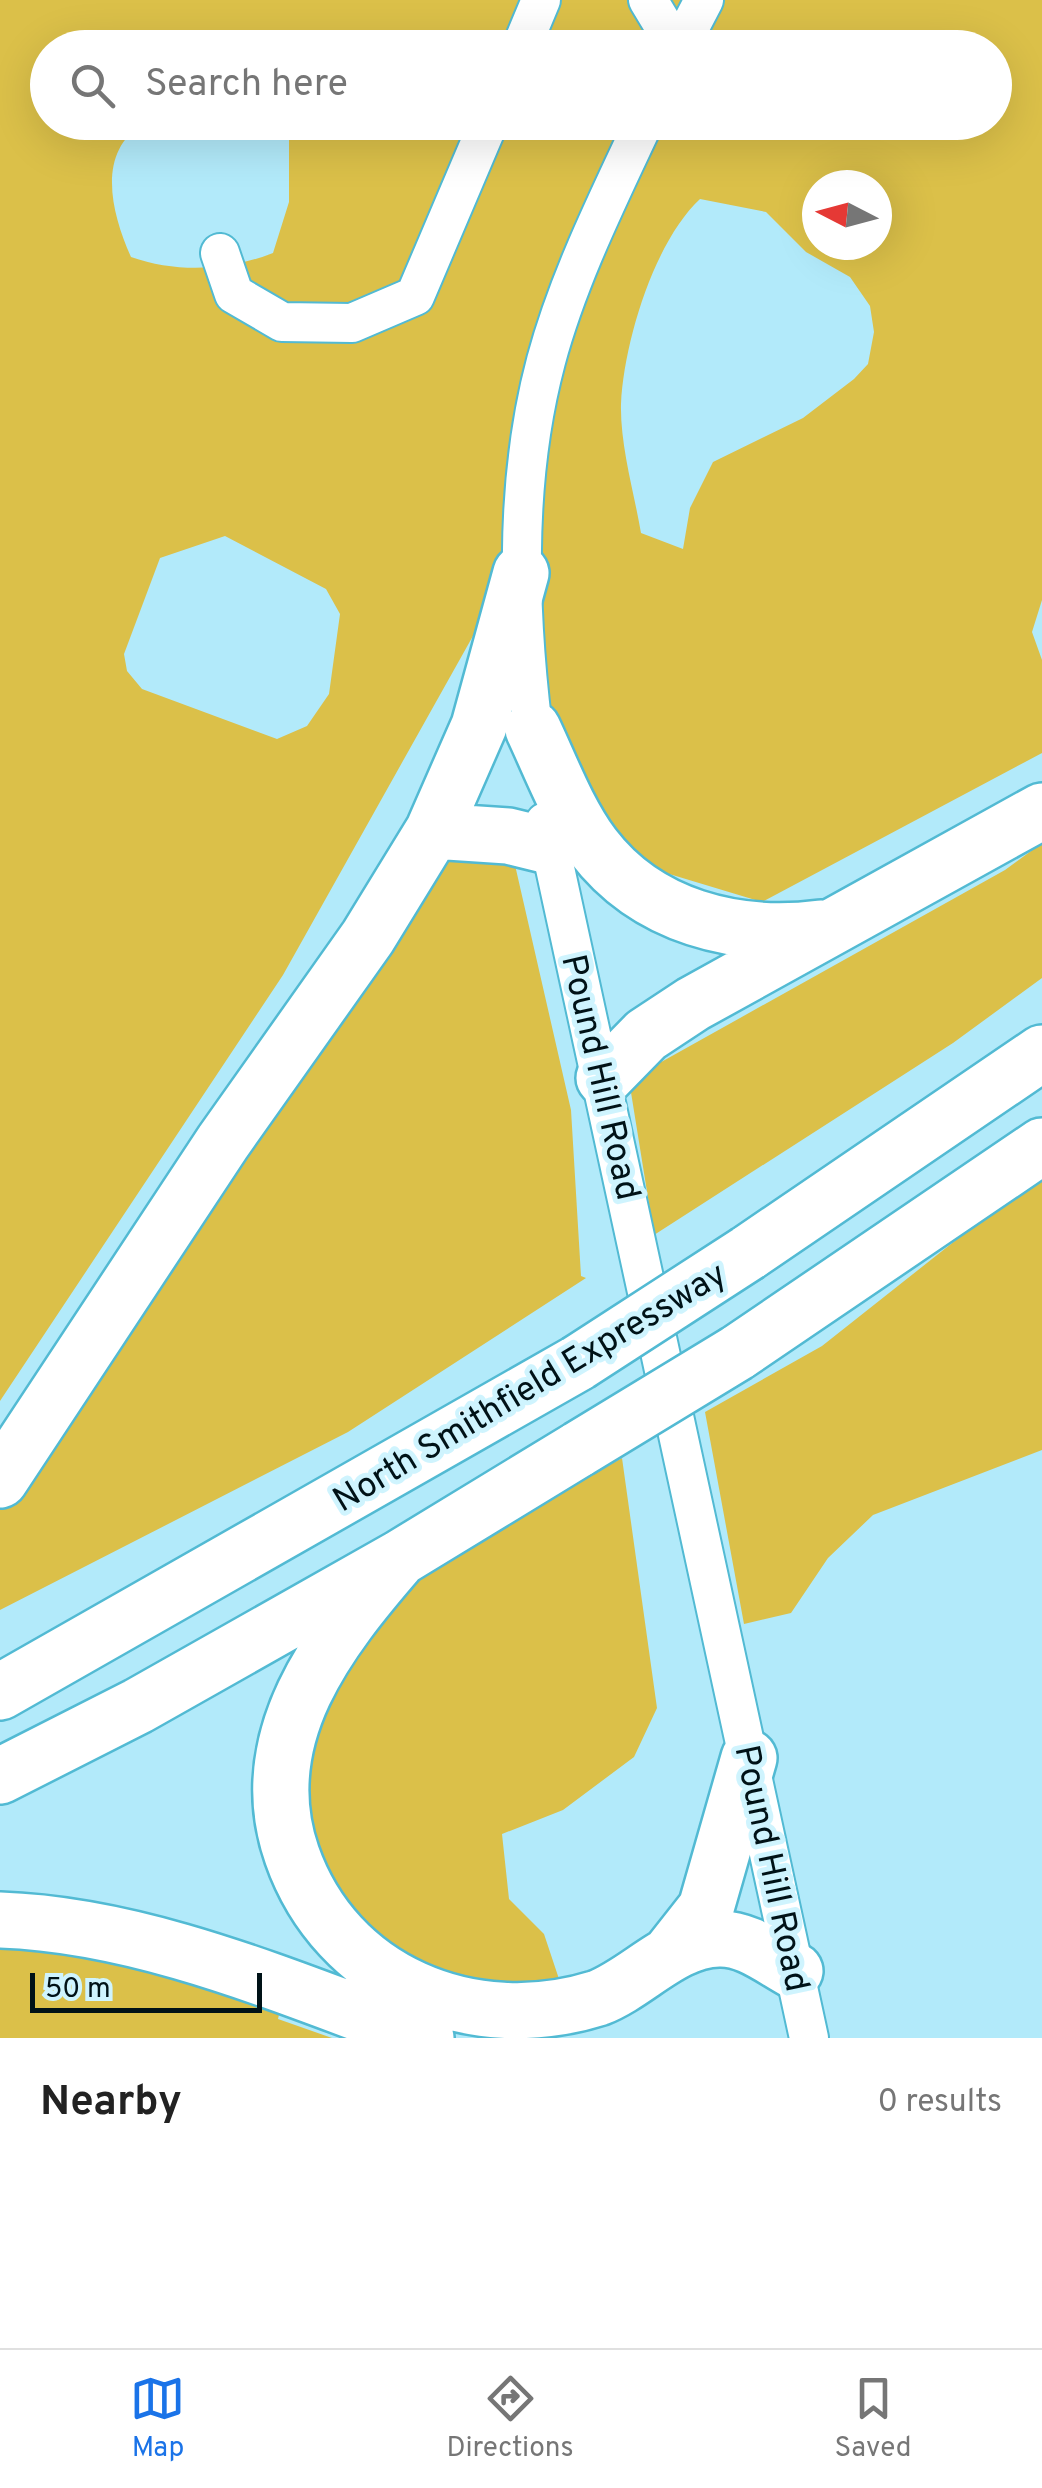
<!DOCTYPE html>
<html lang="en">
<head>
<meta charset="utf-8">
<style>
	body { margin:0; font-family:Overpass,sans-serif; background:#f2f2f2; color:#222 }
	.compass { position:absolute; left:802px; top:170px; width:90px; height:90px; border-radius:50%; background:#fff; box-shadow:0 10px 40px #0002; rotate:276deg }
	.scale { position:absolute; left:30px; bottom:25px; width:232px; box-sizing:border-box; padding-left:10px; border:5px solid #001217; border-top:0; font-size:28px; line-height:35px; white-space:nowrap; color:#001217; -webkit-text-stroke:8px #cff4fe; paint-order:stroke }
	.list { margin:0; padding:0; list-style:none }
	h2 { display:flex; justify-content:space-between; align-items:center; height:130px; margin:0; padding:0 40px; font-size:42px }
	h2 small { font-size:32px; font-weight:400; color:#767676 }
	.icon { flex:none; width:55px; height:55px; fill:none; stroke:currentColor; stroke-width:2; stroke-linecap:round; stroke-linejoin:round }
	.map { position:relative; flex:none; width:1042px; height:2038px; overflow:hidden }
	.search { position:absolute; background:#fff; box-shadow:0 10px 40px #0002; left:30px; right:30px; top:30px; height:110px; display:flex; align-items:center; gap:25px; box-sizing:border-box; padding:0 35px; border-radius:55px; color:#767676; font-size:38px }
	.sheet { height:310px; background:#fff }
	nav { display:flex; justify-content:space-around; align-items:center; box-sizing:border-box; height:140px; border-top:2px solid #e0e0e0; background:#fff; font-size:28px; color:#767676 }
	nav a { display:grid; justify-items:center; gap:5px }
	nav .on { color:#1a73e8 }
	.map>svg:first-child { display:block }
	.green { fill:#dbc049; fill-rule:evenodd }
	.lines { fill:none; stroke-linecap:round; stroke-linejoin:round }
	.minor-casing { stroke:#52bad3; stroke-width:42 }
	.highway-casing { stroke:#52bad3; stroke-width:60 }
	.minor { stroke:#fff; stroke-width:38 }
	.highway { stroke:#fff; stroke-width:55 }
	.highway-bridge-casing { stroke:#52bad3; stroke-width:60; stroke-linecap:butt }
	.highway-bridge { stroke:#fff; stroke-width:55 }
	.labels { text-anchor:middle; stroke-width:10; stroke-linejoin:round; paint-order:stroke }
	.street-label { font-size:35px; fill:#001217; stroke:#cff4fe }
</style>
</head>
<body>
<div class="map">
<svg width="1042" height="2038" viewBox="0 0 1042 2038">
	<rect width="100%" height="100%" fill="#b2eafa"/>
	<path class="green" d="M0,0H1042V600L1032,632L1042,660V753L762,902L603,854L525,686L479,616L478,627L283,975L0,1401ZM48,48H994V122L289,123V202L273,253C227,271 177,273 131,257C111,212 96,152 144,123L48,122ZM817,185H877V245H817ZM700,199L766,212L806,252L850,277L870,306L874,332L868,364L854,379L803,418L713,462L690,508L683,549L641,533C634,492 620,445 621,404C624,342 654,242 700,199ZM225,536L326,589L340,614L329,694L307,726L277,739L142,689L127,671L124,654L160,558Z
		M1042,843V978L953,1043L654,1235L629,1080L1005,870Z
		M447,859L515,865L571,1110L581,1276L586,1278L348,1432L0,1610V1510L178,1226Z
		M1042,1172V1450L873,1515L828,1558L791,1613L744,1624L705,1412L822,1346Z
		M622,1458L657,1708L634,1757L563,1810L502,1834L509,1899L544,1934L567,2003L424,1998L287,1849L348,1612Z
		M0,1920L283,1997L278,2019L332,2038H0Z"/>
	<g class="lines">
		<g class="minor-casing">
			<path id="minor" d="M648,0L677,48
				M521,48L541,0
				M679,48L704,0
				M220,253L234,294L282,322L352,323L415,296L489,122
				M536,753C519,625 512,488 546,361C568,279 608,199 644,122
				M545,822L809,2038"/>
		</g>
		<g class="highway-casing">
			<path id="highway" d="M533,729C551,767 567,811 593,846C647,917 736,939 821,928
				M433,831L508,836L549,846
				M604,1078L646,1035L693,1004L1042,811
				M748,1253L1042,1053
				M737,1353L1042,1146
				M0,1480L223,1142L368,937L433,831L479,726L521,573
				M400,1558C329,1640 251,1738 292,1855C336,1981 471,2038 598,1998C639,1982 672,1940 719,1939C747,1938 771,1958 795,1971
				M0,1692L578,1363
				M0,1776L138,1706L400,1558L579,1449
				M0,1920C146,1925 290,1989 426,2038
				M669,1955L706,1908L749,1758"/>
		</g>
		<use href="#minor" class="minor"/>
		<use href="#highway" class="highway"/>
		<g class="highway-bridge-casing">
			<path id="highway-bridge" d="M578,1363L748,1253
				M579,1449L737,1353"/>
		</g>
		<use href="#highway-bridge" class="highway-bridge"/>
	</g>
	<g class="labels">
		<g class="street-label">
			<text transform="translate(602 1077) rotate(77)" y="12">Pound Hill Road</text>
			<text transform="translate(529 1386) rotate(-31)" y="12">North Smithfield Expressway</text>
			<text transform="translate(773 1868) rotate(78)" y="12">Pound Hill Road</text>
		</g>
	</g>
</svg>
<svg class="compass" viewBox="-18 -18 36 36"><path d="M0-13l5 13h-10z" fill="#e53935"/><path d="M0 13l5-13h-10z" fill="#767676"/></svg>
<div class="scale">50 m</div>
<div class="search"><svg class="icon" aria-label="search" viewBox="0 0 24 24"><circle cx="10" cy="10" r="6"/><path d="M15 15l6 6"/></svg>Search here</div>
</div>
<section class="sheet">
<h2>Nearby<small>0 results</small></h2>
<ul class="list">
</ul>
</section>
<nav>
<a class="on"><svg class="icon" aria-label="map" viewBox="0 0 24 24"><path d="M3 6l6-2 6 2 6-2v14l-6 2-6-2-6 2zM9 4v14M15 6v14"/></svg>Map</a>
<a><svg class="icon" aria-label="directions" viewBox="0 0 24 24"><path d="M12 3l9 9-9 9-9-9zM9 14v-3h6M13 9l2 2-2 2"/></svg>Directions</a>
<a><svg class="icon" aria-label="saved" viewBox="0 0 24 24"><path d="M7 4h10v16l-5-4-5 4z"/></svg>Saved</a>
</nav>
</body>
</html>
